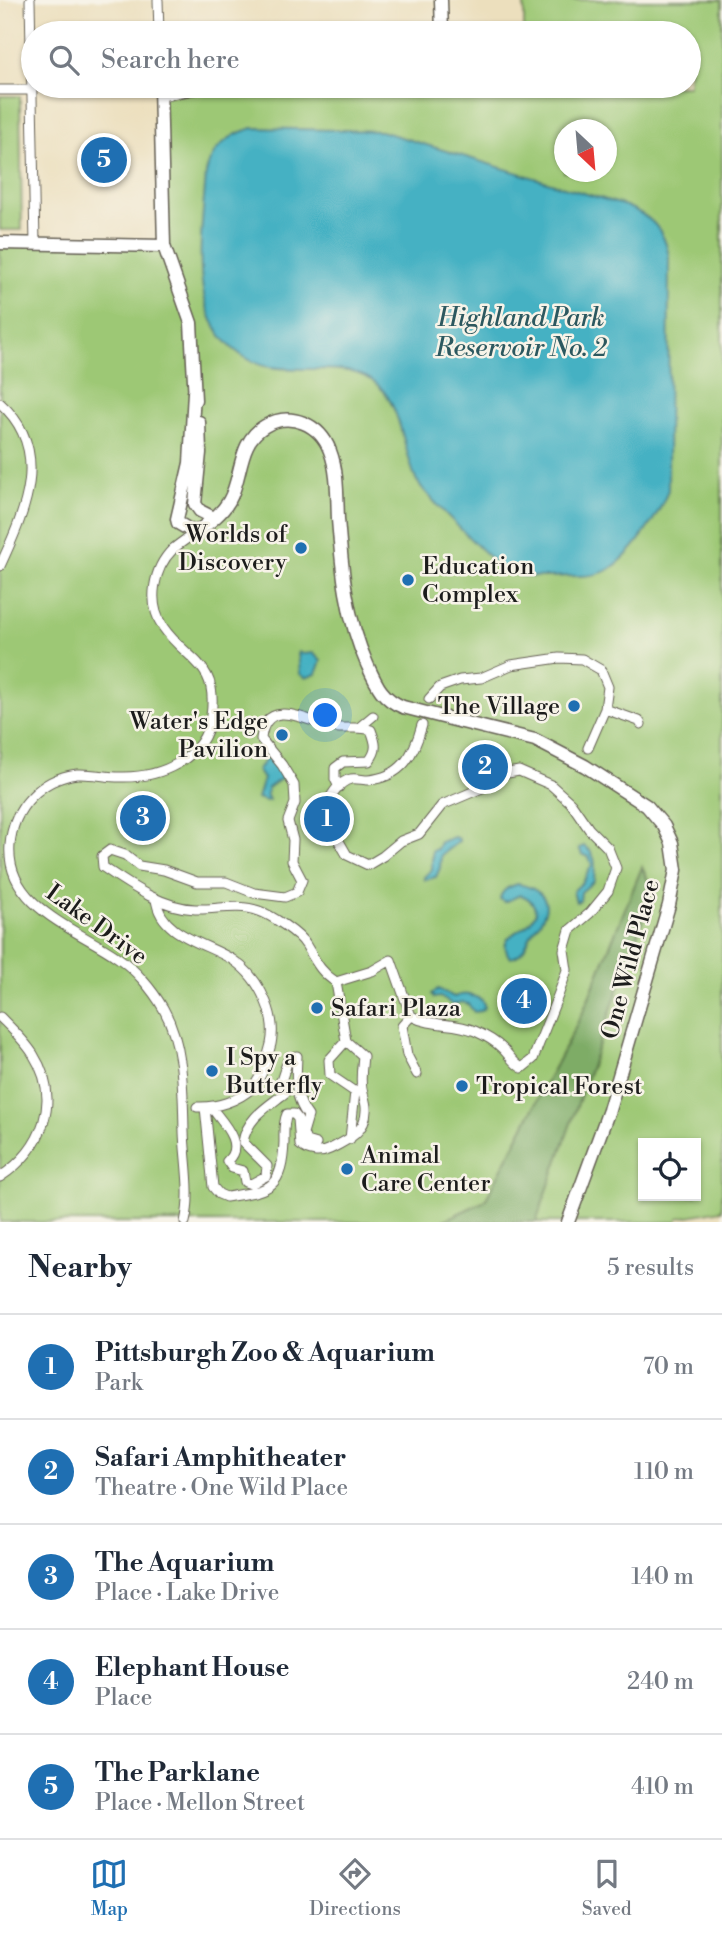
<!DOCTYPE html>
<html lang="en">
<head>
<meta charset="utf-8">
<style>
	body { margin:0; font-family:"Libre Bodoni",serif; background:#f6f6f7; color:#1f2937 }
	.controls { position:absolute; right:21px; bottom:21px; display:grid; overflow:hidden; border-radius:0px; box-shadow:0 2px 5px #0004 }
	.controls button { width:63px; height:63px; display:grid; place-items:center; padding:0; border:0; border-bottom:2px solid #e0e1e3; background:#fff; color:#1f2937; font:35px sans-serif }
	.compass { position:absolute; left:554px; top:119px; width:63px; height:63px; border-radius:50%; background:#fff; box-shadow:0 2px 5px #0004; rotate:154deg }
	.you { position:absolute; left:326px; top:716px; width:24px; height:24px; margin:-18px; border:5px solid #fff; border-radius:50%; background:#1a73e8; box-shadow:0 0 0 10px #1a73e833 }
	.badge { display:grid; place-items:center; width:46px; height:46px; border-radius:50%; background:#1f6fb2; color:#fff; font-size:23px; font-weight:700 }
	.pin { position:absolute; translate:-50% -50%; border:4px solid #fff; box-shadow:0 2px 7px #0006 }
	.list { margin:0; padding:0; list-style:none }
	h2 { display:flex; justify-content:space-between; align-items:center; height:91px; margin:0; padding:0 28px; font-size:30px }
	h2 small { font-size:23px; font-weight:400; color:#747a83 }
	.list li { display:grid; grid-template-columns:46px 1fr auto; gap:21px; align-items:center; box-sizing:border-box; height:105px; padding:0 28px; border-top:2px solid #e0e1e3 }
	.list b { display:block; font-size:26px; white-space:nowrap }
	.list p { margin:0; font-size:23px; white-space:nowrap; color:#747a83 }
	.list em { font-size:23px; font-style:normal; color:#747a83 }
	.icon { flex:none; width:38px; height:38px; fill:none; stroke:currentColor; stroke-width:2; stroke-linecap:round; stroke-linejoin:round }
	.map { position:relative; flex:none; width:722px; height:1222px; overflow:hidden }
	.search { position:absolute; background:#fff; box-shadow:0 2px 5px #0004; left:21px; right:21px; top:21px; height:77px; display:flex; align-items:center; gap:18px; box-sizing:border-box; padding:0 24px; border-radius:38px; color:#747a83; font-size:26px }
	.sheet { height:616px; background:#fff }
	nav { display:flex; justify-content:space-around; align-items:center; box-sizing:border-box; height:98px; border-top:2px solid #e0e1e3; background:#fff; font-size:19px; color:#747a83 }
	nav a { display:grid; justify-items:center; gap:4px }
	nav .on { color:#1f6fb2 }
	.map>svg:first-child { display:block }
	.green { fill:#9dc875; stroke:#5c7248; stroke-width:2; fill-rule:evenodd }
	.forest { fill:#7eac66; stroke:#4d6441; stroke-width:2 }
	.water { fill:#45b1c3; stroke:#306670; stroke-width:2 }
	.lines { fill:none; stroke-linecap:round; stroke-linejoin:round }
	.street-casing { stroke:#656054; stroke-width:11 }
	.secondary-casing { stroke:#656054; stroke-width:15 }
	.street { stroke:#fff; stroke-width:9 }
	.secondary { stroke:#fff; stroke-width:12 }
	.secondary-bridge-casing { stroke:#656054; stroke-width:15; stroke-linecap:butt }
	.secondary-bridge { stroke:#fff; stroke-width:12 }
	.poi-dot { fill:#1f6fb2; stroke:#f7f3e8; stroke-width:2.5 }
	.labels { text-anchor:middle; stroke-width:5; stroke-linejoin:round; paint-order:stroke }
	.poi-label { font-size:24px; fill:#1c1c1c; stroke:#f7f3e8; text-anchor:start }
	.street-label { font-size:24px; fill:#1c1c1c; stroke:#f7f3e8 }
	.water-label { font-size:26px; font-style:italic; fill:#2c585f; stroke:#f7f3e8 }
</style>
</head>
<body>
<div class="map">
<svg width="722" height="1222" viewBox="0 0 722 1222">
	<rect width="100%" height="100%" fill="#f7f3e8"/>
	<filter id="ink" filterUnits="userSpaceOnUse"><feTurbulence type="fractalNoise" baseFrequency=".0143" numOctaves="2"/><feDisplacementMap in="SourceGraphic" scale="14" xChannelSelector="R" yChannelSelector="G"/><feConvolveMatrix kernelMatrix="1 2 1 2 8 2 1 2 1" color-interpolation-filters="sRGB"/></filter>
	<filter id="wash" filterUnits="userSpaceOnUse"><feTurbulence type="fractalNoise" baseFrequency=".00686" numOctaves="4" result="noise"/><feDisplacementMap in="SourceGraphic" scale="28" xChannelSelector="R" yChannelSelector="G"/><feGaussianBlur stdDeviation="1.57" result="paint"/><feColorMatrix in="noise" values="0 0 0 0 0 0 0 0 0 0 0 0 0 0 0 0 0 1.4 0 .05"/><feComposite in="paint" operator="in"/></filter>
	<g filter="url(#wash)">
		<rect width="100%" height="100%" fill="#ecdfbd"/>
		<path class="green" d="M524,0H722V1210L678,1218L677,1222H0V243L163,245L160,95L203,86H689V33H442V30L524,32ZM564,130H606V172H564ZM643,1143H696V1196H643Z
			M0,96H20L22,230H0Z"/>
		<path class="forest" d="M642,867L653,891L536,1222H440L485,1201L583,1012Z"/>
		<path class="water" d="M253,128L381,131L626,206C650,216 664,228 669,256L668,490C660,514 631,557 608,570C599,575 589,576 578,576C557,576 534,579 514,574C510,572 504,570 500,567C486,555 422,492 416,479C404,452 401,407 379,386C359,368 334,369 309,369C294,368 276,370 261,365C181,335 202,240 206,173C211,148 230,134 253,128Z
			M298,652L303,654L313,653L321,661L316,674L306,678L300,674Z
			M267,758C275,763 282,769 282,778L268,788L266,794L269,800L266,801L257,798L263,779L257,770Z
			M454,837L459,839V841L441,855L440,868L436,877L425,880L424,877L432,869V851L437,849L440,842Z
			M584,846C598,855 595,866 594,881L581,892L580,901L576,902L573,891L583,882L592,865L589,857L582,854L579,848Z
			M518,884C533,887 552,896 544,914C542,921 535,927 532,933C526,944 524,956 510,958C496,937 518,933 529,923C532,920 534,916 536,912C534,903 529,897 520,895L505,902L500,899C502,889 509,887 518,884Z
			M438,989L454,997C464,992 472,995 482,1000L485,1007L481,1011L474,1012L468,1004L462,1002L453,1005L440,997L434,998L432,994Z"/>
	</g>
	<g filter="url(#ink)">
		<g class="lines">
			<g class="street-casing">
				<path id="street" d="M30,0L35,244
					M158,0L159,33
					M0,90H32
					M0,403C53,450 25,512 0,566
					M429,699L440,687L460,680L481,678L511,665L559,658L582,659L601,670L608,687L605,709L639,721L641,724
					M361,726L373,716
					M588,748L605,709
					M339,787L335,779V768L343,762L369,761C378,750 376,743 371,730C357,725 343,731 327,726C302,718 265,698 261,739L282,765L294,785L295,803L288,821L293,840L292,861L302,880L297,892L285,897L254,893L226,882H197L164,870L139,866L125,855L110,850L102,856L103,867C130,885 162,908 195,909C216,910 238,903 259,911C271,915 300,934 306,945C315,960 320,972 336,982L372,971L391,960L411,1016C435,1028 453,1021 475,1031C484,1035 496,1042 503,1049C510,1056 513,1063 522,1068L533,1059L559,993L567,970L564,950L570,930L590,913L608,891L616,868L608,848L589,829L571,803L551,785L519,771L497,775L482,788L442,805L419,834L401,841L383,856L368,865L347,855L332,829L325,807C331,796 338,782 351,779C356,778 363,780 368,780C402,777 414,755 422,725
					M156,899C160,936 207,943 233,960C248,970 259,985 266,1002C271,1014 274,1030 271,1044C267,1059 263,1076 252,1088C238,1101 216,1108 197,1107
					M336,982L346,1041L329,1060L330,1075L355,1092L361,1088
					M411,1016L402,1026L407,1055L417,1074
					M0,1017C12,1029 24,1040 33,1054C62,1100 43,1149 0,1177
					M205,1107L213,1187L219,1194L226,1197C269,1190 282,1191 284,1142C284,1132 283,1123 287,1114H294L298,1119L300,1145C309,1153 320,1154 330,1149C346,1141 366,1132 366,1111C367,1104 363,1096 362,1089C360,1078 362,1066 363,1056L346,1041
					M211,1107C221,1121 246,1144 227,1161L232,1168L243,1171L245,1182L251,1184L266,1176L267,1166L243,1142C247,1118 267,1107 285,1093L280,1084L289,1057L297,1056C296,1079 294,1098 308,1116L303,1133L306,1141L316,1144
					M350,1139L355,1092
					M185,1222C192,1194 185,1161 184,1132C183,1091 184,1045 163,1008C152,989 135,969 117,957C77,929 5,906 10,845C13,808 40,779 77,774C91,773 106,777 120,777C160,778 205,760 211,715C219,662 186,661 163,627C147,603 153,569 173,549C180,543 188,538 195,533"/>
			</g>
			<g class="secondary-casing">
				<path id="secondary" d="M441,0L442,33
					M160,86L164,246L191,323L195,400
					M160,95L203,86
					M0,243L164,246
					M194,392L190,463L177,519L178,523L195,533C207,524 221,515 229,501C243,477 237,442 265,426C290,411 320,424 330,451C338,471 337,497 338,519C342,570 346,617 367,664C376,684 382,699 403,707
					M199,422L200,453L195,504L200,511L214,518
					M462,722L535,740L585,766L647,806L664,826L672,843L676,870L669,905L609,1110L568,1222"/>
			</g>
			<use href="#street" class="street"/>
			<use href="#secondary" class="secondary"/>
			<g class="secondary-bridge-casing">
				<path id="secondary-bridge" d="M403,707L462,722"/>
			</g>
			<use href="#secondary-bridge" class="secondary-bridge"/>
		</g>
	</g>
	<g class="poi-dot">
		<circle cx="301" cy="548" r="7"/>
		<circle cx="408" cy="580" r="7"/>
		<circle cx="574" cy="706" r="7"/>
		<circle cx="282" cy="735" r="7"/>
		<circle cx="317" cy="1008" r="7"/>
		<circle cx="212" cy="1071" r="7"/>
		<circle cx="462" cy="1086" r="7"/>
		<circle cx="347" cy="1169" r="7"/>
	</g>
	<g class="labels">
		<g class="poi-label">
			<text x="287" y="542" text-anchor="end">Worlds of<tspan x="287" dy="28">Discovery</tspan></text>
			<text x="422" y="574">Education<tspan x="422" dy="28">Complex</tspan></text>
			<text x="560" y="714" text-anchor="end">The Village</text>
			<text x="268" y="729" text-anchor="end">Water's Edge<tspan x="268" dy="28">Pavilion</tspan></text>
			<text x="331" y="1016">Safari Plaza</text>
			<text x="226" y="1065">I Spy a<tspan x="226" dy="28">Butterfly</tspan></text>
			<text x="476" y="1094">Tropical Forest</text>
			<text x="361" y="1163">Animal<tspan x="361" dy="28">Care Center</tspan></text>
		</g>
		<g class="street-label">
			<text transform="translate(97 924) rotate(36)" y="8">Lake Drive</text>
			<text transform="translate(630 959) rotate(-75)" y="8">One Wild Place</text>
		</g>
		<g class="water-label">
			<text x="521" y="326">Highland Park<tspan x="521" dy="30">Reservoir No. 2</tspan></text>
		</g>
	</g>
</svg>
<div class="controls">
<button><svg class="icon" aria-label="locate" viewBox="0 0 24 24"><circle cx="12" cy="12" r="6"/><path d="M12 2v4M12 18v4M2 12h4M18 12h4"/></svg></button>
</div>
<svg class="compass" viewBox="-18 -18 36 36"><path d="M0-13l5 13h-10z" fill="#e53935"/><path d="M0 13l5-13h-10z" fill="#747a83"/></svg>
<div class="you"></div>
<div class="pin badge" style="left:327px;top:819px">1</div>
<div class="pin badge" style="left:485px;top:767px">2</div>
<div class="pin badge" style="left:143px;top:818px">3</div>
<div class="pin badge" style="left:524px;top:1001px">4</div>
<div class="pin badge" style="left:104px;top:160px">5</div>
<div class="search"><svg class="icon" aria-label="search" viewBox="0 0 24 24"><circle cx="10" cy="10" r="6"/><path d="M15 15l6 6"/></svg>Search here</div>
</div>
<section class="sheet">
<h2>Nearby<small>5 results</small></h2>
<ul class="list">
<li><span class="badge">1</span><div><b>Pittsburgh Zoo &amp; Aquarium</b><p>Park</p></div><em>70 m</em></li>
<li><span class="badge">2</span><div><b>Safari Amphitheater</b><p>Theatre · One Wild Place</p></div><em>110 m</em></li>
<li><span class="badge">3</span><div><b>The Aquarium</b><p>Place · Lake Drive</p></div><em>140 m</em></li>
<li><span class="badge">4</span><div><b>Elephant House</b><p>Place</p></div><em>240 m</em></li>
<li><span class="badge">5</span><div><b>The Parklane</b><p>Place · Mellon Street</p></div><em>410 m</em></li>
</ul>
</section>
<nav>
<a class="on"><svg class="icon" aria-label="map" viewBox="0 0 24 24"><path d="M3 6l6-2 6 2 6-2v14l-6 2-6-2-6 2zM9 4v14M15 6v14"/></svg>Map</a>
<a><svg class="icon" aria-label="directions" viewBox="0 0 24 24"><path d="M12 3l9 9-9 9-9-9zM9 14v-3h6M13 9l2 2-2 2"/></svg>Directions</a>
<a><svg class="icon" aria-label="saved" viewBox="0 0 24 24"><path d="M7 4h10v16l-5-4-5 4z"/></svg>Saved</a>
</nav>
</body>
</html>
